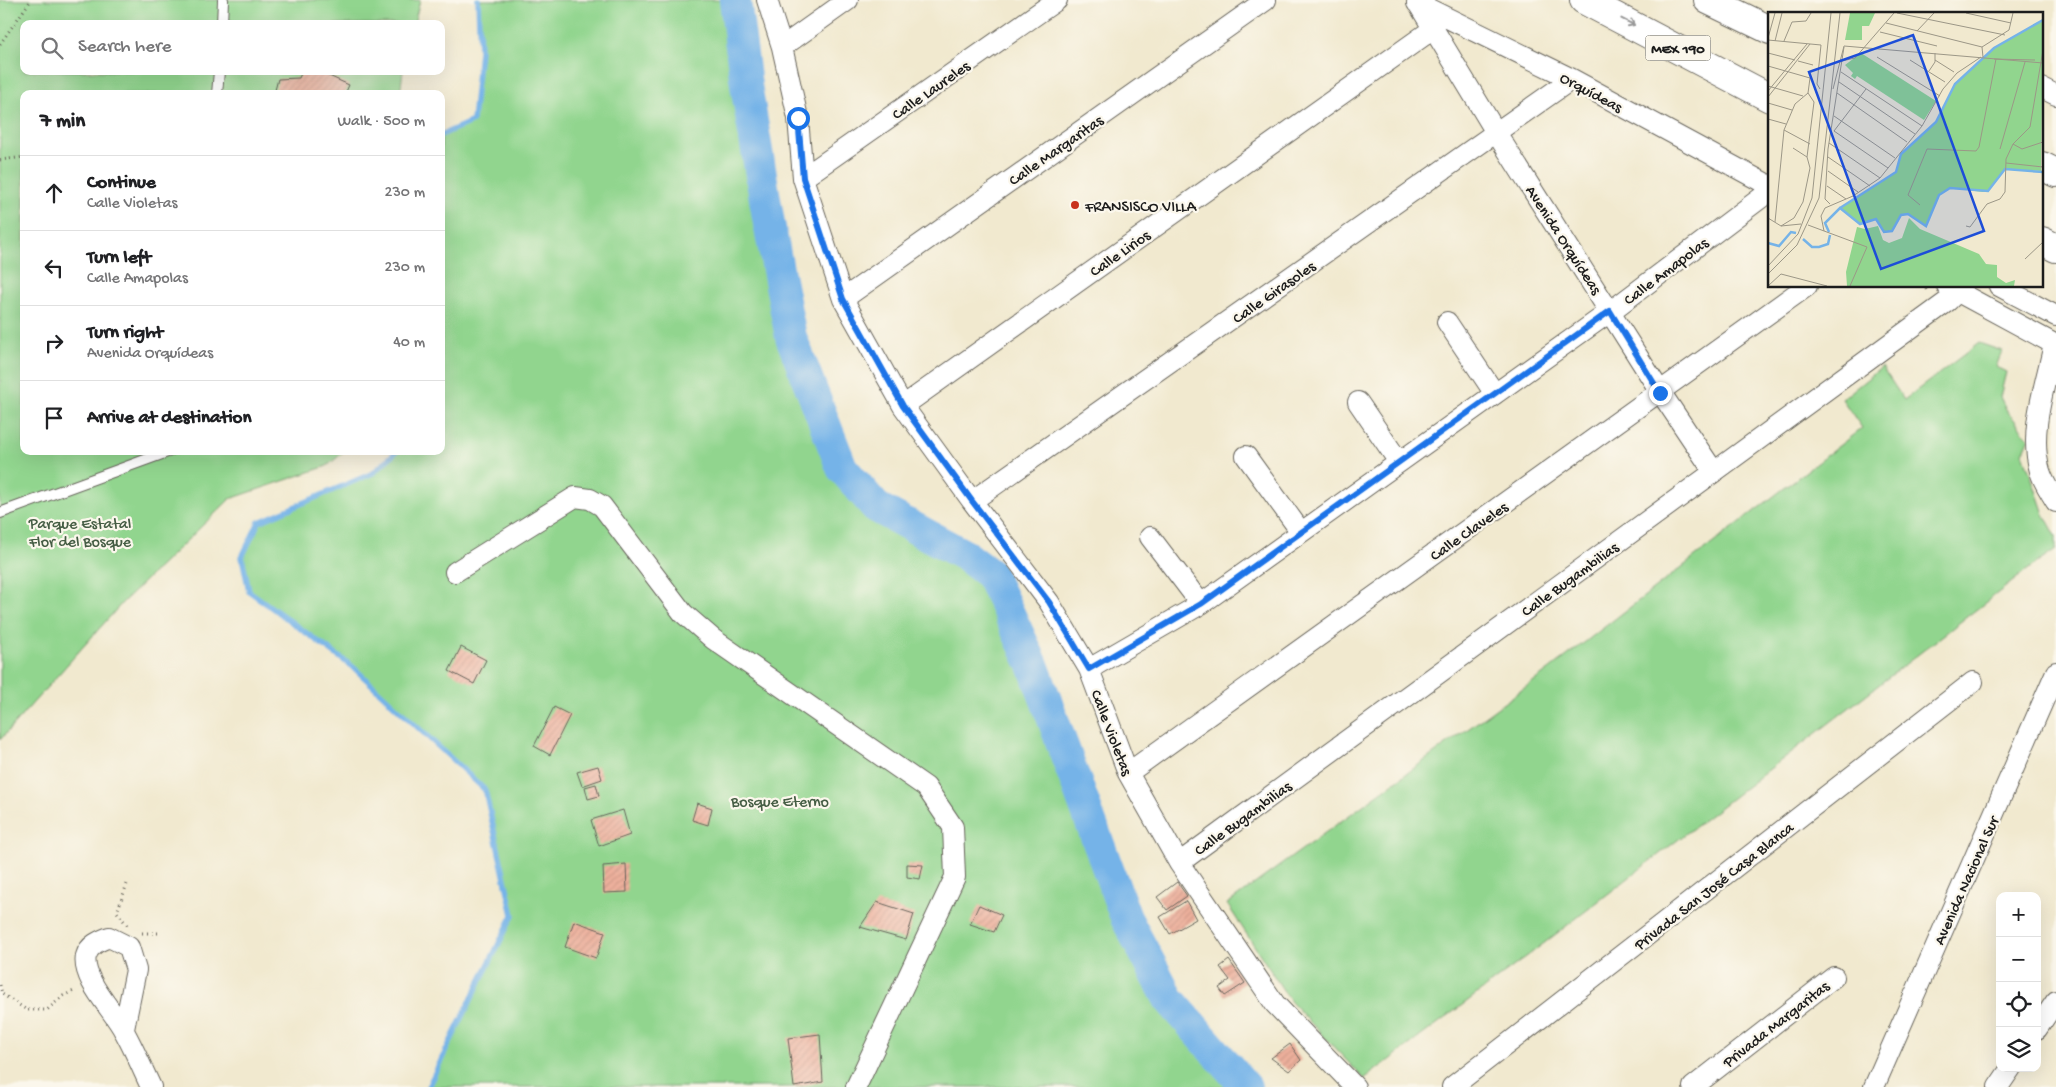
<!DOCTYPE html>
<html lang="en">
<head>
<meta charset="utf-8">
<style>
	body { margin:0; font-family:"Gochi Hand",sans-serif; background:#f2f2f2; color:#202124 }
	.controls { position:absolute; right:15px; bottom:15px; display:grid; overflow:hidden; border-radius:10px; box-shadow:0 5px 20px #0002 }
	.controls button { width:45px; height:45px; display:grid; place-items:center; padding:0; border:0; border-bottom:1px solid #e0e0e0; background:#fff; color:#202124; font:25px sans-serif }
	.stop { position:absolute; width:15px; height:15px; margin:-11px; border:4px solid #1a73e8; border-radius:50%; background:#fff }
	.stop.end { background:#1a73e8; border-color:#fff; box-shadow:0 1px 5px #0008 }
	.list { margin:0; padding:0; list-style:none }
	h2 { display:flex; justify-content:space-between; align-items:center; height:65px; margin:0; padding:0 20px; font-size:21px }
	h2 small { font-size:16px; font-weight:400; color:#757577 }
	.list li { display:grid; grid-template-columns:32px 1fr auto; gap:15px; align-items:center; box-sizing:border-box; height:75px; padding:0 20px; border-top:1px solid #e0e0e0 }
	.list b { display:block; font-size:19px; white-space:nowrap }
	.list p { margin:0; font-size:16px; white-space:nowrap; color:#757577 }
	.list em { font-size:16px; font-style:normal; color:#757577 }
	.icon { flex:none; width:28px; height:28px; fill:none; stroke:currentColor; stroke-width:2; stroke-linecap:round; stroke-linejoin:round }
	.map { position:relative; flex:none; width:2056px; height:1087px; overflow:hidden }
	.search { position:absolute; background:#fff; box-shadow:0 5px 20px #0002; left:20px; top:20px; width:425px; height:55px; display:flex; align-items:center; gap:12px; box-sizing:border-box; padding:0 18px; border-radius:10px; color:#757577; font-size:19px }
	.panel { position:absolute; background:#fff; box-shadow:0 5px 20px #0002; left:20px; top:90px; width:425px; height:365px; border-radius:10px }
	.map>svg:first-child { display:block }
	.green { fill:#91d58e; stroke:#567855 }
	.lines { fill:none; stroke-linecap:round; stroke-linejoin:round }
	.stream { stroke:#75b3e8; stroke-width:5.5 }
	.river { stroke:#75b3e8; stroke-width:32 }
	.building { fill:url(#building-hatch) }
	.lane-casing { stroke:#67645b; stroke-width:12 }
	.street-casing { stroke:#67645b; stroke-width:22 }
	.highway-casing { stroke:#67645b; stroke-width:30 }
	.path { stroke:#67645b; stroke-width:3; stroke-dasharray:1 4; stroke-linecap:butt }
	.lane { stroke:#fff; stroke-width:10 }
	.street { stroke:#fff; stroke-width:20 }
	.highway { stroke:#fff; stroke-width:28 }
	.oneway { stroke:#999 }
	.route { stroke:#1a73e8; stroke-width:6 }
	.poi-dot { fill:#c8321e; stroke:#fbf7ec; stroke-width:2 }
	.labels { text-anchor:middle; stroke-width:4.5; stroke-linejoin:round; paint-order:stroke }
	.shield { fill:#fbf7ec; stroke:#5f5e5a; stroke-width:1 }
	.shield-label { font-size:15px; font-weight:bold; fill:#1c1c1c }
	.street-label { font-size:16px; fill:#1c1c1c; stroke:#fbf7ec }
	.poi-label { font-size:16px; fill:#1c1c1c; stroke:#fbf7ec; text-anchor:start }
	.park-label { font-size:16px; fill:#455d44; stroke:#fbf7ec }
	.inset-river { fill:none; stroke:#75b3e8; stroke-width:2.5 }
	.inset-road { fill:none; stroke:#9c9787; stroke-width:1 }
	.view { fill:#1d4ed8; fill-opacity:0.15; stroke:#1d4ed8; stroke-width:2.5 }
	.inset-edge { fill:none; stroke:#1c1c1c; stroke-width:2.5 }
</style>
</head>
<body>
<div class="map">
<svg width="2056" height="1087" viewBox="0 0 2056 1087">
	<defs>
		<pattern id="building-hatch" width="6" height="6" patternUnits="userSpaceOnUse" patternTransform="scale(1.25)"><rect width="6" height="6" fill="#edb09c"/><path d="M-1 1l2-2M0 6l6-6M5 7l2-2" fill="none" stroke="#cb9786"/></pattern>
	</defs>
	<rect width="100%" height="100%" fill="#fbf7ec"/>
	<filter id="ink" filterUnits="userSpaceOnUse"><feTurbulence type="fractalNoise" baseFrequency=".02" numOctaves="2"/><feDisplacementMap in="SourceGraphic" scale="10" xChannelSelector="R" yChannelSelector="G"/><feConvolveMatrix kernelMatrix="1 2 1 2 8 2 1 2 1" color-interpolation-filters="sRGB"/></filter>
	<filter id="wash" filterUnits="userSpaceOnUse"><feTurbulence type="fractalNoise" baseFrequency=".0096" numOctaves="4" result="noise"/><feDisplacementMap in="SourceGraphic" scale="20" xChannelSelector="R" yChannelSelector="G"/><feGaussianBlur stdDeviation="1.12" result="paint"/><feColorMatrix in="noise" values="0 0 0 0 0 0 0 0 0 0 0 0 0 0 0 0 0 1.4 0 .05"/><feComposite in="paint" operator="in"/></filter>
	<g filter="url(#wash)">
		<rect width="100%" height="100%" fill="#f1e9cf"/>
		<path class="green" d="M0,0H420L414,24H24V71H403L400,94H24V451H345L327,466L230,499L123,602L0,740Z
			M478,0H735L746,85L769,223L791,337L842,468L876,507L966,556L991,575L1033,665L1126,918L1169,999L1246,1087H428L513,915L485,790L353,667L249,591L242,557L259,522L372,473L398,451H441V135L473,121L480,51Z
			M1979,343L2002,351L1996,367L2006,372L2000,397L2006,409L2029,439L2023,453L2044,514L2056,536V550L2034,565L1534,951L1364,1079L1291,1002L1227,904L1545,673L1862,428L1842,399L1882,367L1904,400Z"/>
		<g class="lines">
			<path class="stream" d="M441,135L473,121L480,51L478,0
				M397,451L373,473L259,522L242,557L249,591L353,667L485,790L513,915L428,1087"/>
			<path class="river" d="M735,0L746,85L769,223L791,337L842,468L876,507L966,556L991,575L1033,665L1126,918L1169,999L1246,1087"/>
		</g>
		<g id="blocks">
			<path class="building" d="M302,71H318L349,85L345,94H274L278,79L299,78Z
				M461,647L486,660L474,684L449,671Z
				M554,707L570,715L550,755L534,746Z
				M598,766L602,779L582,786L577,772Z
				M596,784L599,796L588,799L585,787Z
				M697,803L712,808L708,825L692,820Z
				M623,810L630,835L599,846L591,820Z
				M626,864L627,892L604,893L603,866Z
				M907,864L923,865L920,879L907,877Z
				M1177,882L1187,896L1167,910L1157,897Z
				M1186,901L1196,919L1170,934L1160,917Z
				M877,902L914,914L906,940L860,927Z
				M979,905L1002,915L994,932L970,924Z
				M574,921L605,932L596,958L565,947Z
				M1229,960L1245,983L1225,996L1219,988L1230,980L1220,967Z
				M820,1034L823,1082L794,1087L788,1038Z
				M1290,1044L1301,1060L1289,1071L1271,1058Z"/>
		</g>
	</g>
	<g filter="url(#ink)">
		<use href="#blocks" fill-opacity="0" stroke="#67645b" stroke-width="1"/>
		<g class="lines">
			<g class="lane-casing">
				<path id="lane" d="M222,24L223,0
					M217,94L219,71
					M0,513L170,451"/>
			</g>
			<g class="street-casing">
				<path id="street" d="M767,0L782,47L798,118L803,178L843,299L903,406L972,501L1049,602L1089,669L1128,773L1179,863L1275,1004L1355,1087
					M1417,3L1572,79L1770,186
					M1419,5L1497,134L1661,393L1714,472
					M782,47L848,0
					M2042,88L2056,95
					M803,178L1057,0
					M1947,286L2056,345
					M1999,286L2056,316
					M843,299L1266,0
					M1447,322L1495,394
					M2054,344C2046,384 2028,431 2040,471C2043,482 2051,493 2056,502
					M1358,402L1399,462
					M903,406L1433,29
					M1246,456L1301,532
					M972,501L1572,79
					M1150,537L1201,604
					M455,572L575,497L590,499L602,506L683,613L713,639L926,787L953,827L955,877L856,1087
					M1089,669L1201,604L1611,311L1770,191
					M1128,773L1807,286
					M1179,863L1948,301L1957,292
					M124,1029L136,970L129,947L109,937C99,941 89,945 86,956C81,979 114,1011 124,1031C134,1049 142,1068 151,1087
					M2037,1029L2056,1001
					M1452,1087L1973,682
					M1693,1087L1834,977
					M1874,1087L2056,672
					M1998,1087L2011,1068"/>
			</g>
			<g class="highway-casing">
				<path id="highway" d="M1584,0L1770,98
					M1708,0L1770,30
					M2042,166L2056,173
					M2042,241L2056,248"/>
			</g>
			<path class="path" d="M0,44L31,0
				M0,160L24,157
				M1922,286L1930,291
				M127,925L117,912L127,884
				M142,933H160
				M0,985L2,994L27,1010H47L63,996L76,990"/>
			<use href="#lane" class="lane"/>
			<use href="#street" class="street"/>
			<use href="#highway" class="highway"/>
		</g>
		<defs><path id="oneway-shaft" d="M-6 0H5M1.5-3L5.5 0L1.5 3" fill="none" stroke-width="1.6" stroke-linecap="round" stroke-linejoin="round" transform="scale(1.25)"/></defs>
		<use class="oneway" href="#oneway-shaft" transform="translate(1628 22) rotate(27)"/>
	</g>
	<g class="lines" filter="url(#ink)">
		<path class="route" d="M798,118L803,178L843,299L903,406L972,501L1049,602L1089,669L1201,604L1610,311L1660,393"/>
	</g>
	<circle class="poi-dot" cx="1075" cy="205" r="5"/>
	<g class="labels">
		<rect class="shield" x="1645.5" y="35.5" width="65" height="25" rx="4"/>
		<g class="shield-label">
			<text x="1678" y="53">MEX 190</text>
		</g>
		<g class="street-label">
			<text transform="translate(930 89) rotate(-35)" y="6">Calle Laureles</text>
			<text transform="translate(1592 91) rotate(28)" y="6">Orquídeas</text>
			<text transform="translate(1055 149) rotate(-35)" y="6">Calle Margaritas</text>
			<text transform="translate(1565 239) rotate(57)" y="6">Avenida Orquídeas</text>
			<text transform="translate(1119 252) rotate(-35)" y="6">Calle Lirios</text>
			<text transform="translate(1665 270) rotate(-37)" y="6">Calle Amapolas</text>
			<text transform="translate(1273 291) rotate(-35)" y="6">Calle Girasoles</text>
			<text transform="translate(1468 530) rotate(-35)" y="6">Calle Claveles</text>
			<text transform="translate(1569 578) rotate(-36)" y="6">Calle Bugambilias</text>
			<text transform="translate(1113 732) rotate(69)" y="6">Calle Violetas</text>
			<text transform="translate(1242 817) rotate(-36)" y="6">Calle Bugambilias</text>
			<text transform="translate(1965 880) rotate(-66)" y="6">Avenida Nacional Sur</text>
			<text transform="translate(1713 885) rotate(-38)" y="6">Privada San José Casa Blanca</text>
			<text transform="translate(1775 1023) rotate(-38)" y="6">Privada Margaritas</text>
		</g>
		<g class="poi-label">
			<text x="1085" y="211">FRANSISCO VILLA</text>
		</g>
		<g class="park-label">
			<text x="80" y="528">Parque Estatal<tspan x="80" dy="18">Flor del Bosque</tspan></text>
			<text x="780" y="806">Bosque Eterno</text>
		</g>
	</g>
	<g transform="translate(1768 12)">
		<rect width="275" height="275" fill="#f1e9cf"/>
		<path d="M82,1H107L101,14H94V28H77ZM275,8L273,159L237,157L220,179L215,180L182,176L171,183L158,214L140,202L133,203L124,219L116,220L108,207L92,212L72,196L128,160L133,142L168,110L187,72L226,36ZM93,41L168,89L156,108L89,64L87,67L83,64L85,61L77,53ZM141,206L152,217L211,242L218,252L229,253V265L238,271L247,268L246,274H79L78,260L89,215L97,217L110,214L115,228L121,231L134,226Z" fill="#91d58e"/>
		<path class="inset-river" d="M72,196L128,160L133,142L168,110L187,72L226,36L275,8M61,220L57,211L72,196L92,212L108,207L116,220L124,219L133,203L140,202L158,214L171,183L182,176L220,179L237,157L275,160M35,227L44,235H51L60,232L62,223M0,231L11,234L23,220L28,221"/>
		<path class="inset-road" d="M129,1L237,23M198,1L243,11M118,11L214,35M149,19L166,1M112,20L169,34M0,26L7,1M0,28L53,33L49,72L52,77M7,29L14,1M16,29L24,10L38,9L43,1M0,41L27,48M109,45L172,84M215,45L214,35L241,18L245,1M226,47L267,48M142,48L177,70M167,48L186,60M30,49L45,53M74,49L87,46L126,1M0,54L42,66L40,81L46,90L39,145L42,156L35,190L26,206L13,214M161,59L167,50V41M73,60L154,114M71,70L147,122M0,74L35,84M65,77L76,34L275,51M0,79L39,32M69,81L139,130M0,85L42,32M0,91L24,98M66,104L127,146M0,107L18,112M16,118L42,132M66,119L120,156M66,119L98,77M61,131L112,166M245,132L254,137L275,130M25,136L39,145M232,137L257,50M60,145L102,174M238,151L275,155M60,159L90,180M59,174L78,187M62,192L57,187L60,137L76,35M152,193L140,183L159,137L208,139L211,135L228,47M0,206L13,214L33,212M7,210L16,118L27,92L40,81M40,213L99,235L82,274M198,214L202,215L219,192L232,187L237,180L238,147L245,132L262,115L275,38M56,219L53,204L57,196L85,184L112,166L154,114L175,77L189,61L213,45M257,247L275,230M0,254L30,222L44,186L63,1M0,262L29,233L51,186L72,1M0,274L13,262L59,274"/>
		<path class="view" d="M145,23L216,219L113,257L41,60Z"/>
		<rect width="275" height="275" class="inset-edge"/>
	</g>
</svg>
<div class="controls">
<button>+</button>
<button>−</button>
<button><svg class="icon" aria-label="locate" viewBox="0 0 24 24"><circle cx="12" cy="12" r="6"/><path d="M12 2v4M12 18v4M2 12h4M18 12h4"/></svg></button>
<button><svg class="icon" aria-label="layers" viewBox="0 0 24 24"><path d="M12 4l9 5-9 5-9-5zM3 14l9 5 9-5"/></svg></button>
</div>
<div class="stop" style="left:798px;top:118px"></div>
<div class="stop end" style="left:1660px;top:393px"></div>
<div class="search"><svg class="icon" aria-label="search" viewBox="0 0 24 24"><circle cx="10" cy="10" r="6"/><path d="M15 15l6 6"/></svg>Search here</div>
<section class="panel">
<h2>7 min<small>Walk · 500 m</small></h2>
<ul class="list">
<li><svg class="icon" aria-label="ahead" viewBox="0 0 24 24"><path d="M12 20V5M6 11l6-6 6 6"/></svg><div><b>Continue</b><p>Calle Violetas</p></div><em>230 m</em></li>
<li><svg class="icon" aria-label="left" viewBox="0 0 24 24"><path d="M17 20v-9H6M10 6l-5 5 5 5"/></svg><div><b>Turn left</b><p>Calle Amapolas</p></div><em>230 m</em></li>
<li><svg class="icon" aria-label="right" viewBox="0 0 24 24"><path d="M7 20v-9h11M14 6l5 5-5 5"/></svg><div><b>Turn right</b><p>Avenida Orquídeas</p></div><em>40 m</em></li>
<li><svg class="icon" aria-label="arrive" viewBox="0 0 24 24"><path d="M6 21V4h12l-3 4 3 4H6"/></svg><div><b>Arrive at destination</b></div></li>
</ul>
</section>
</div>
</body>
</html>
